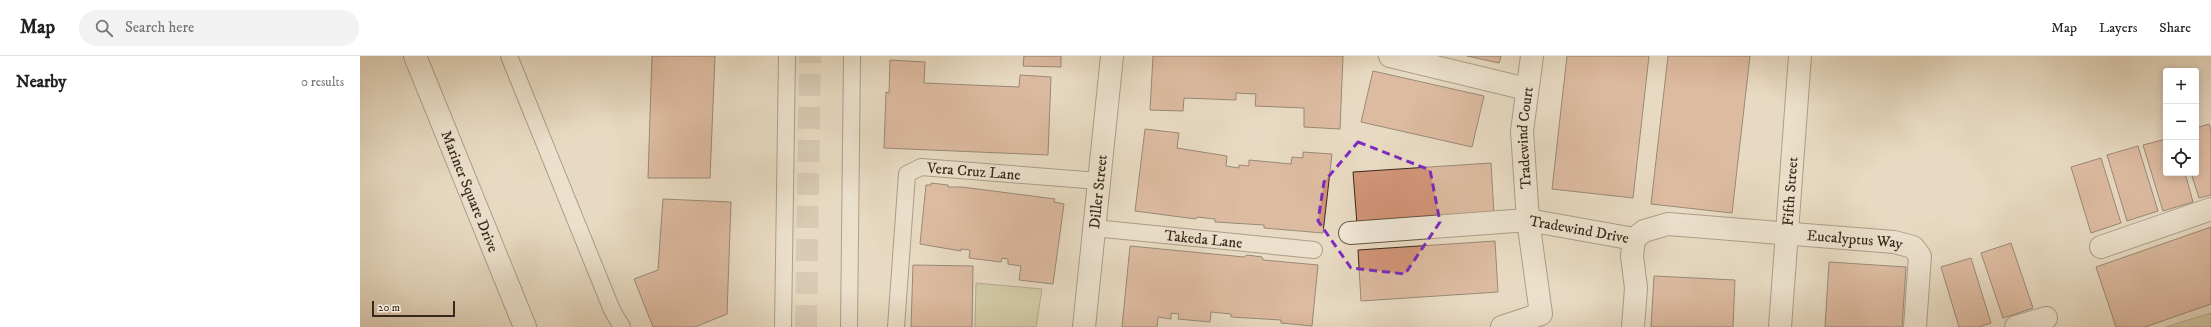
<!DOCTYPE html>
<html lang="en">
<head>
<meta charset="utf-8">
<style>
	body { margin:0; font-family:"IM FELL DW Pica",serif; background:#f2f2f2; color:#222 }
	.controls { position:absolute; right:12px; top:12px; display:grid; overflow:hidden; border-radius:4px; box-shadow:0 2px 10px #0003 }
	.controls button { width:36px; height:36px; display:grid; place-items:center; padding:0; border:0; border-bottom:1px solid #e0e0e0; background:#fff; color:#222; font:20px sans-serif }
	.scale { position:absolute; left:12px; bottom:10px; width:83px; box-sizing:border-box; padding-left:4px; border:2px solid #38281b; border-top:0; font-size:11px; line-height:14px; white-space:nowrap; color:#38281b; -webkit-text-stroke:3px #f0e7d7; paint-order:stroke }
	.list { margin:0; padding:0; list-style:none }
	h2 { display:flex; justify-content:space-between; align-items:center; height:52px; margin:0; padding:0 16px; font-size:17px }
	h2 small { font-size:13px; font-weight:400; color:#767676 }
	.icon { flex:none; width:22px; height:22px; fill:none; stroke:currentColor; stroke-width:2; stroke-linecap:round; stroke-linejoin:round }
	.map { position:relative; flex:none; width:1851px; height:271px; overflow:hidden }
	header { display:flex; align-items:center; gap:24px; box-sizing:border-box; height:56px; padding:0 20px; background:#fff; border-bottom:1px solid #e0e0e0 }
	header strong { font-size:19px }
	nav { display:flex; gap:22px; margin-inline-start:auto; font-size:14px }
	.search { width:280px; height:36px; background:#f2f2f2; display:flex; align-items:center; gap:10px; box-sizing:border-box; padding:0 14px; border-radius:22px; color:#767676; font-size:15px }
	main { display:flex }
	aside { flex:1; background:#fff }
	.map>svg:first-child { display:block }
	.green { fill:#bebd8e; stroke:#7b7254 }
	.building { fill:#d19578; stroke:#38281b }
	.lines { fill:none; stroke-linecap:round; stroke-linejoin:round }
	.primary-tunnel { stroke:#c5b6a1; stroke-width:22; stroke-dasharray:22 11; stroke-linecap:butt }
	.service-casing { stroke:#645445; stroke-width:18 }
	.minor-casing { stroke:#645445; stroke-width:24 }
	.tertiary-casing { stroke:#645445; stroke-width:24 }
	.service { stroke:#f0e7d7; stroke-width:16 }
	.minor { stroke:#f0e7d7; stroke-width:22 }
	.tertiary { stroke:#f0e7d7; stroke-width:22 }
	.marked { fill:none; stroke:#7b2cbf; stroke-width:3; stroke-dasharray:8 5; stroke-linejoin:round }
	.labels { text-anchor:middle; stroke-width:3.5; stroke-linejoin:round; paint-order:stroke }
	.street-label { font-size:15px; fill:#38281b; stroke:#f0e7d7 }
</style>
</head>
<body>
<header>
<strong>Map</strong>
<div class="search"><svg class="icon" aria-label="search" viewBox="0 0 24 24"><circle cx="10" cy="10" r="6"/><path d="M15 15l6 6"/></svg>Search here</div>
<nav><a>Map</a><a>Layers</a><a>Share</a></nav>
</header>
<main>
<aside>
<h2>Nearby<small>0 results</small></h2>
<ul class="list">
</ul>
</aside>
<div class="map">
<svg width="1851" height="271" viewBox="0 0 1851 271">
	<rect width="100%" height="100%" fill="#e8dac2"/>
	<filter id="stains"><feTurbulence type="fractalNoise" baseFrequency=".005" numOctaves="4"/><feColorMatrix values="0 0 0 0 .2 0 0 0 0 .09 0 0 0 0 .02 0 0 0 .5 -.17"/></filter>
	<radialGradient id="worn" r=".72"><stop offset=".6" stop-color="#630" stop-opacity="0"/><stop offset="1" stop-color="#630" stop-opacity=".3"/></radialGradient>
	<path class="green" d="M616,227L682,233L676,271H615Z
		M1851,257V271H1806Z"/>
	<path class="building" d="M292,0H355L350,122H288Z
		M664,0H701V11L663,10Z
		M793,0H983L980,73L944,71V52L895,50L896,38L876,37V44L824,42L823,55L790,54Z
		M1107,0H1141L1139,7Z
		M1207,0H1289L1273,142L1192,133Z
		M1308,0H1390L1372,157L1291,148Z
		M530,4L565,6L564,27L659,31L660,19L691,21L688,99L524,92L526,36L529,37Z
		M1013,15L1124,40L1112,91L1001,66Z
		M1849,68L1851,74V139L1839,142L1831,117H1836V72Z
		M785,73L819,77L817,92L867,100L866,110L879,112V109L889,110V104L931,108L932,101L943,102V96L972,98L963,177L904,172V169L855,166V163L837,161L836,163L775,155Z
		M1806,83V117H1825L1833,146L1803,155L1783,89Z
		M1778,90L1798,155L1767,165L1747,99Z
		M1741,102L1761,167L1731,177L1711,111Z
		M1131,107L1134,159L997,168L993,116Z
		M571,127L588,129V131H602L695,143L694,146L704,148L693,228L659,224L661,210L648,208V203L642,202L641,206L609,202L610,194L601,193V195L560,188L566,129H571Z
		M303,143L371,146L367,258L335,271H293L274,223L298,214Z
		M1851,171V248L1785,271H1756L1736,211Z
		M1135,185L1138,236L1001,245L998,194Z
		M1651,187L1673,252L1643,262L1621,197Z
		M770,190L884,201L887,199L902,201L903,204L958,209L952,270L921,267V264L871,261V258L851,256L850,266L818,263L819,258L811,257V263L798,261L797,271H762Z
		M1611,202L1631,267L1619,271H1599L1581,211Z
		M1469,206L1546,211L1542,271H1465Z
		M553,209L613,210L612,271H551Z
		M1294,220L1375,224L1373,271H1291Z"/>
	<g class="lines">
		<path class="primary-tunnel" d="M446,271L450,0"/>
		<g class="service-casing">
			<g id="service">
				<path d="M149,0L252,254L262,271"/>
				<path id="s1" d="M734,172L954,194"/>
				<path d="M423,271L427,0"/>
				<path d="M489,271L492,0"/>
				<path id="s2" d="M536,271L547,118L561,111L739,125"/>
			</g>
		</g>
		<g class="minor-casing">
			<g id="minor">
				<path d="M1030,0L1167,33"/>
				<path id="s3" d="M990,177L1168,164L1162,75L1172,0"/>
				<path d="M1741,191L1851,153"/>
				<path id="s4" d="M724,271L752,0"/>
				<path id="s5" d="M1142,271L1181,258L1168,164L1274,183L1284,175L1308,168L1534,186L1553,191L1560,200L1555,271"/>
				<path d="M1273,271L1276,232L1272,200L1274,183"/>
				<path d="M1656,271L1686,262"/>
			</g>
		</g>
		<g class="tertiary-casing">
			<g id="tertiary">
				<path id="s6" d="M55,0L165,271"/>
				<path id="s7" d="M1420,271L1440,0"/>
			</g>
		</g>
		<use href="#service" class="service"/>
		<use href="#minor" class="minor"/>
		<use href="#tertiary" class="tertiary"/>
	</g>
	<path d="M0 0H1851V271H0ZM998,86L1070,114L1080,166L1045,218L991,212L958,165L964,126Z" fill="#e8dac2" fill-opacity=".55" fill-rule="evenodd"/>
	<path class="marked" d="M998,86L1070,114L1080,166L1045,218L991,212L958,165L964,126Z"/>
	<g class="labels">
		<g class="street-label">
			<text dy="5" stroke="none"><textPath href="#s3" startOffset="261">Tradewind Court</textPath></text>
			<text dy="5" stroke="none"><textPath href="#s2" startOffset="222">Vera Cruz Lane</textPath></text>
			<text dy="5" stroke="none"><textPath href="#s4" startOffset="136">Diller Street</textPath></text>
			<text dy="5" stroke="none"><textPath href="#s7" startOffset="136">Fifth Street</textPath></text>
			<text dy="5" stroke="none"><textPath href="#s6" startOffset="146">Mariner Square Drive</textPath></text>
			<text dy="5" stroke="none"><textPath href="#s5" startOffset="188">Tradewind Drive</textPath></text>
			<text dy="5" stroke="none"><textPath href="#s1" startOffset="110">Takeda Lane</textPath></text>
			<text dy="5" stroke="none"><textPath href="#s5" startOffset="469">Eucalyptus Way</textPath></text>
		</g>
	</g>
	<rect width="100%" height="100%" filter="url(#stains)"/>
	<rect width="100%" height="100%" fill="url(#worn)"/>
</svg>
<div class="controls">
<button>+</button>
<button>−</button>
<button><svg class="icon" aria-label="locate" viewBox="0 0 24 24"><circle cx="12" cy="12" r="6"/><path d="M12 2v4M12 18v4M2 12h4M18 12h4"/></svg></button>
</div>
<div class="scale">20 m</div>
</div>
</main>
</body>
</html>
